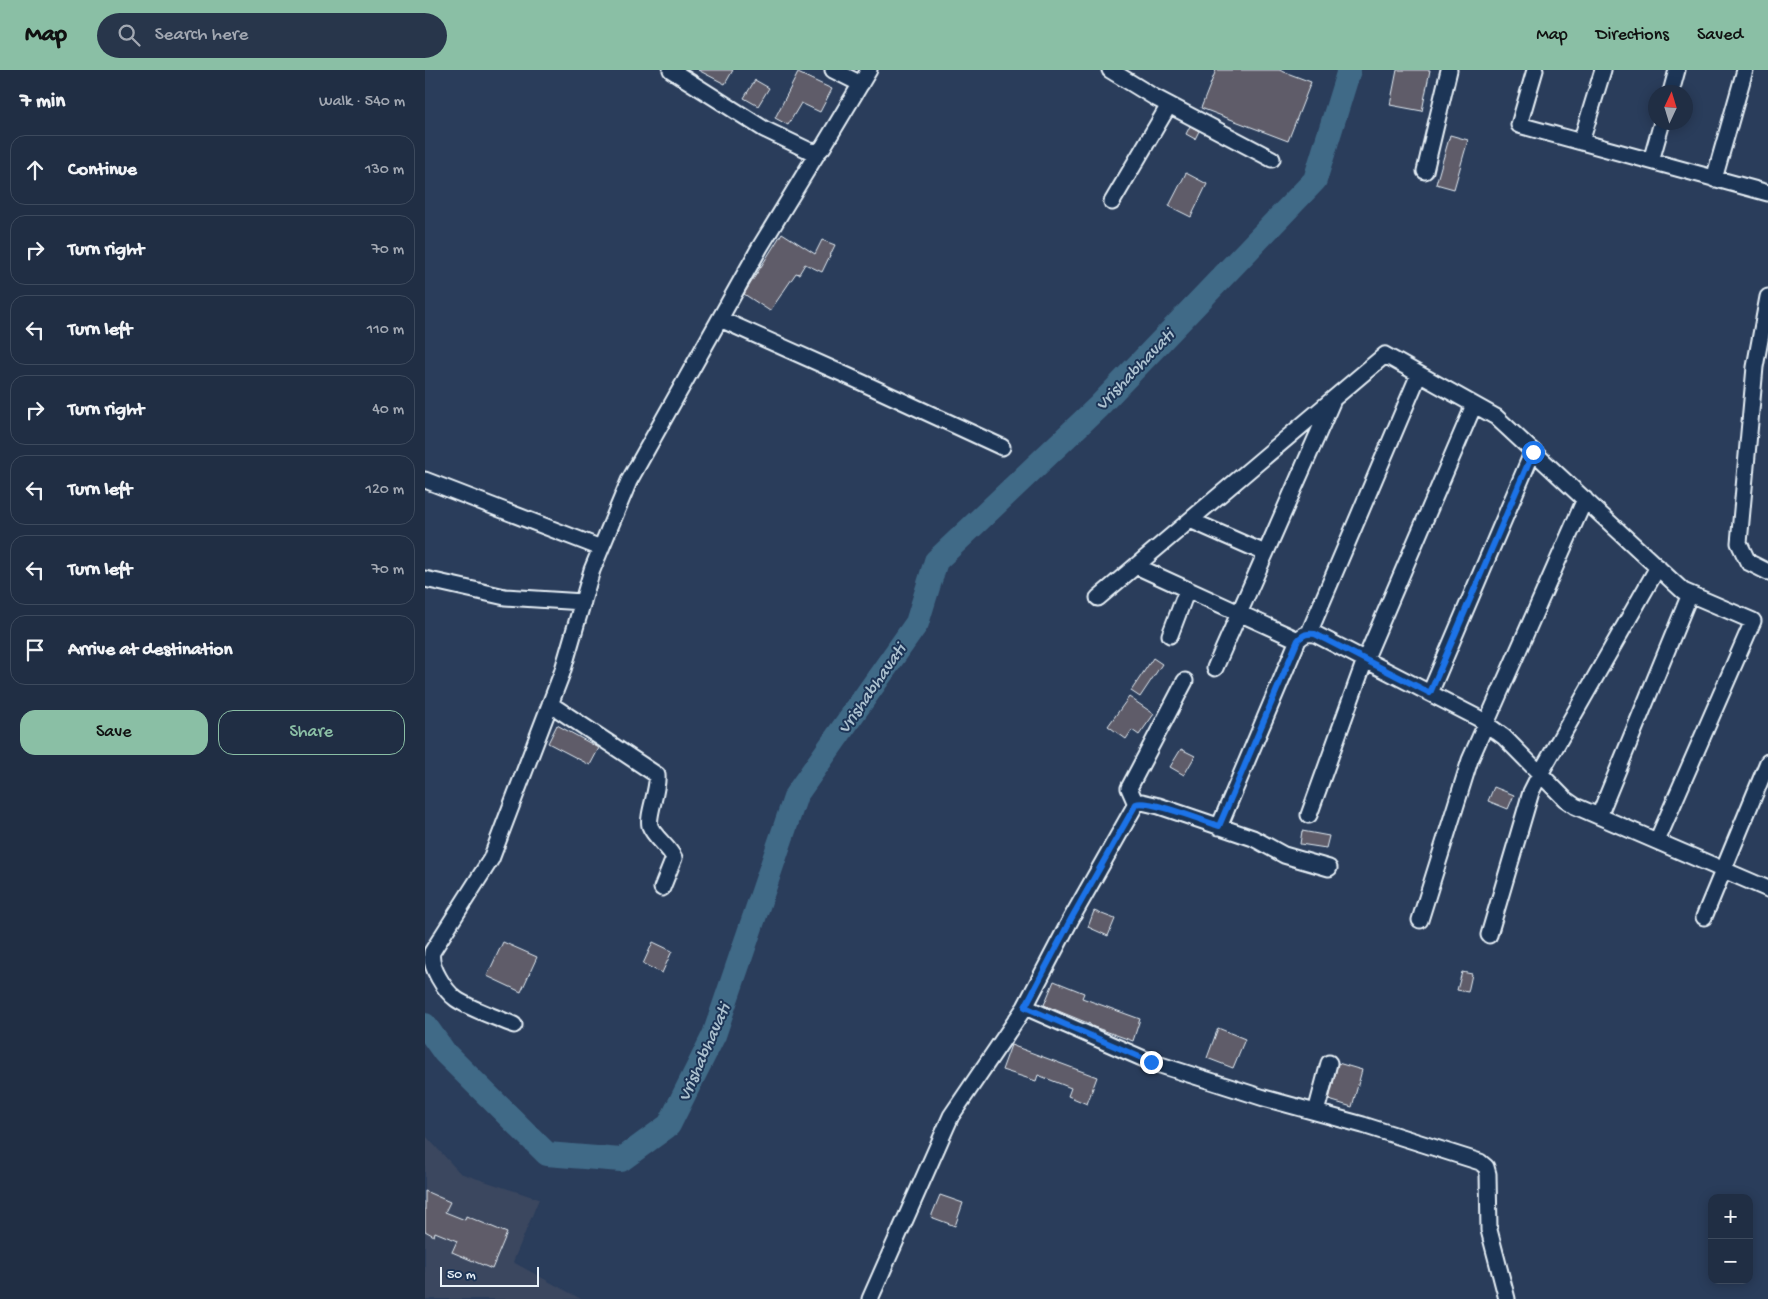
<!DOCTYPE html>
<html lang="en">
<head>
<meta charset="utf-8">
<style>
	body { margin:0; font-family:"Gochi Hand",sans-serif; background:#28364b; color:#f1f3f6 }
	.controls { position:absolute; right:15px; bottom:15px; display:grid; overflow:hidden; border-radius:10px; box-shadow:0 2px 12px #0003 }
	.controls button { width:45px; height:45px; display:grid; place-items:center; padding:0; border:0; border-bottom:1px solid #3d4a5d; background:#202e44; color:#f1f3f6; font:25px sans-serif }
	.compass { position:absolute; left:1223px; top:15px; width:45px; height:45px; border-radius:50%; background:#202e44; box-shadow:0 2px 12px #0003; rotate:4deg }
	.scale { position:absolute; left:15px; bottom:12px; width:99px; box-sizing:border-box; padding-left:5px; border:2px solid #e8f1f8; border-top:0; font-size:14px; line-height:18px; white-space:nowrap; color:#e8f1f8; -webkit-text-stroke:4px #1d3557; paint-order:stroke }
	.stop { position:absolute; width:15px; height:15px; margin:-11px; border:4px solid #1a73e8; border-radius:50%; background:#fff }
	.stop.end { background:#1a73e8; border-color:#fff; box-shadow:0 1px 5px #0008 }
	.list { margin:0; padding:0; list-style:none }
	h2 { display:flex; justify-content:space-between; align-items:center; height:65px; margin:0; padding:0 20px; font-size:21px }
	h2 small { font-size:16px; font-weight:400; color:#a2a8b2 }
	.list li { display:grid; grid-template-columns:32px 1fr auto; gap:15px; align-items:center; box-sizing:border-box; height:70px; margin:0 10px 10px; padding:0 10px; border:1px solid #3d4a5d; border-radius:15px }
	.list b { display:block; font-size:19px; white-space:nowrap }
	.list em { font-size:16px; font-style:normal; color:#a2a8b2 }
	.actions { display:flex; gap:10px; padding:15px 20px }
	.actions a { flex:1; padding:11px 0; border:1px solid #8abfa5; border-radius:15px; text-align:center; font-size:18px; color:#8abfa5 }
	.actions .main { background:#8abfa5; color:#111 }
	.icon { flex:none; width:28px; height:28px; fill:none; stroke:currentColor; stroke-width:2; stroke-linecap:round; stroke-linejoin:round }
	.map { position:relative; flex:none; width:1343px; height:1229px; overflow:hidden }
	header { display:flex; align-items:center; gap:30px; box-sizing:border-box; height:70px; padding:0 25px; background:#8abfa5; color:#111 }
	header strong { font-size:24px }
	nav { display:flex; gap:28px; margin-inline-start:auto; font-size:18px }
	.search { width:350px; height:45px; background:#28364b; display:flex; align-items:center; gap:12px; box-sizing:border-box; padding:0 18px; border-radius:28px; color:#a2a8b2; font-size:19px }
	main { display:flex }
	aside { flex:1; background:#202e44 }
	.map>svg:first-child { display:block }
	.built { fill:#3a465f }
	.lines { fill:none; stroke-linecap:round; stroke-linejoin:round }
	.river { stroke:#406a87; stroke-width:24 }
	.building { fill:#5e5c69; stroke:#e8f1f8 }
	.minor-casing { stroke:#e8f1f8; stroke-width:19 }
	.minor { stroke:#1d3557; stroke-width:15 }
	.route { stroke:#1a73e8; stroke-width:6 }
	.labels { text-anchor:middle; stroke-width:4; stroke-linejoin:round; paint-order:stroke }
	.water-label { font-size:18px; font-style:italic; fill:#adc2d0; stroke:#1d3557 }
</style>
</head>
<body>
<header>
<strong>Map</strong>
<div class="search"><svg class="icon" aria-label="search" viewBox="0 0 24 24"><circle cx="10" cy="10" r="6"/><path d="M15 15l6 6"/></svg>Search here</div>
<nav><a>Map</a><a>Directions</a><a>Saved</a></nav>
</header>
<main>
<aside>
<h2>7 min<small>Walk · 540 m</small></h2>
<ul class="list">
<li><svg class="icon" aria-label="ahead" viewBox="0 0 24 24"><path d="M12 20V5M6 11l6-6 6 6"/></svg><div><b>Continue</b></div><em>130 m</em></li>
<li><svg class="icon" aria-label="right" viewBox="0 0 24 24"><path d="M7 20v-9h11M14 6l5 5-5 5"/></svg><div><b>Turn right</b></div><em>70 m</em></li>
<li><svg class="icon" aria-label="left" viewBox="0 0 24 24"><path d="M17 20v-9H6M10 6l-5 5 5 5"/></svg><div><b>Turn left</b></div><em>110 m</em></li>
<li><svg class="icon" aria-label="right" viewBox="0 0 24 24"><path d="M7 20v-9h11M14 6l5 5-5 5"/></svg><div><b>Turn right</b></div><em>40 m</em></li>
<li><svg class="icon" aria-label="left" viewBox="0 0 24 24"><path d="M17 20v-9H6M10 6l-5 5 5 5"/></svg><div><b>Turn left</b></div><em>120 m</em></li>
<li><svg class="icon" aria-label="left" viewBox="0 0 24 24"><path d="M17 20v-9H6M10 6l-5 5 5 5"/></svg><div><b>Turn left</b></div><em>70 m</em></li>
<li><svg class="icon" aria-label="arrive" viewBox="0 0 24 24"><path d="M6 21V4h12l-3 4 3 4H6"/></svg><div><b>Arrive at destination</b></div></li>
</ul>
<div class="actions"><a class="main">Save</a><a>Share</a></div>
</aside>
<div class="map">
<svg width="1343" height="1229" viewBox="0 0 1343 1229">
	<rect width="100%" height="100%" fill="#2a3d5b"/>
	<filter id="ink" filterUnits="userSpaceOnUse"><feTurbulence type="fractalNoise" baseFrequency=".02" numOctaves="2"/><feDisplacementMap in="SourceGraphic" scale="10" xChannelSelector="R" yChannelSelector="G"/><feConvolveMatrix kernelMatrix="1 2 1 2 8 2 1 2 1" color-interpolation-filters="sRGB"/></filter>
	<g filter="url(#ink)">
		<path class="built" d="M0,1065L35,1103L114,1129L88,1192L156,1229H0Z"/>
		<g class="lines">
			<path class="river" d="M0,955L20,983L122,1084L196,1090L244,1055L289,965L371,725L492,553L511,491L673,337L890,110L924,0"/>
		</g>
		<path class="building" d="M273,0H308L300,14Z
			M791,0H854L886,12L863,71L776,38Z
			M972,0H1005L997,41L965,35Z
			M373,3L407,19L395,42L376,33L363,55L350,48Z
			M330,10L344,18L333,36L319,28Z
			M765,56L774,61L770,69L761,64Z
			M1025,65L1043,70L1029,119L1011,114Z
			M761,103L782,114L766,147L744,136Z
			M357,163L390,184L397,170L410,175L397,202L380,194L374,204L371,203L345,241L319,224Z
			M728,588L737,594L715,627L706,621Z
			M704,627L729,644L714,665L707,660L701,669L683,656Z
			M132,655L174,678L165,695L123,673Z
			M756,679L770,686L759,705L745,697Z
			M1069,717L1089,725L1083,739L1063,731Z
			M877,761L904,766L901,778L875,774Z
			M669,841L690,849L683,866L663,857Z
			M78,872L112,887L96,922L62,906Z
			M228,872L247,881L237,903L218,894Z
			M1037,902L1047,904L1043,922L1032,920Z
			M629,911L659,923L657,928L715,949L708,971L669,957L665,955V954L619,935Z
			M793,958L820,969L808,998L782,988Z
			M586,975L672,1007L662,1034L643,1026L646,1018L613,1005L611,1011L577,1000Z
			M913,993L937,1000L927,1037L904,1030Z
			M0,1121L25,1132L20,1142L40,1150L41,1146L82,1163L67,1199L27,1182L32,1171L10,1162L9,1166L0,1161Z
			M515,1125L538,1133L530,1156L506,1147Z"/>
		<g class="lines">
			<g class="minor-casing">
				<path id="minor" d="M246,0L339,59L385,81L393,82
					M408,0L436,14
					M685,0L729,27L847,89
					M1110,0L1094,55L1343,123
					M1246,22L1252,0
					M1156,72L1178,0
					M1226,91L1237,52
					M1000,101L1024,0
					M1289,109L1320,0
					M687,132L744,35
					M1343,227L1330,297L1314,473L1323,492L1343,502
					M295,249L425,307L577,377
					M0,410L176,478
					M765,450L840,483
					M711,496L873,570
					M0,509L80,527L158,532
					M673,528L960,285L1071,347L1258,521L1328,551L1232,771
					M884,563L994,304
					M745,565L762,520
					M790,598L907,332
					M1005,623L1108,381
					M125,634L232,705C234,719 222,745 225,756C229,767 244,777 249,788L237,818
					M711,734L704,718L760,611
					M884,745L940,590L1049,335
					M1174,746L1265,524
					M794,757L873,570C879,564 882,563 890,564L1053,648L1079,667L1140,729L1150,736L1343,819
					M1279,847L1343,692
					M995,850L1045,690L1160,429
					M1064,865L1106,722L1115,704L1233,497
					M600,937L726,992L839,1028L938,1055L1055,1092L1061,1097L1063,1104L1064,1160L1082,1229
					M89,955C73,948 45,939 31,929C20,921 4,896 7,882L66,789L137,603L167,500L204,411L335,177L393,82L398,77L444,0
					M891,1042L904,993
					M445,1229L526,1046L600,937L646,849L711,734L717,732L734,736L828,768L859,785L904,798"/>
			</g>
			<use href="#minor" class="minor"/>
		</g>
	</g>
	<g class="lines" filter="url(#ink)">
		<path class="route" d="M726,992L600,937L646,849L711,734C723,729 779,751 794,756L873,570C879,564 882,563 890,564L1005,623L1108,382"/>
	</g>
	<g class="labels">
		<g class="water-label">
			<text transform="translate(709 299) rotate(-46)" y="6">Vrishabhavati</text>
			<text transform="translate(446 618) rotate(-55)" y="6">Vrishabhavati</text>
			<text transform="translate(278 982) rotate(-66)" y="6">Vrishabhavati</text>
		</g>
	</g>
</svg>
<div class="controls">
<button>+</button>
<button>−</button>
</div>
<svg class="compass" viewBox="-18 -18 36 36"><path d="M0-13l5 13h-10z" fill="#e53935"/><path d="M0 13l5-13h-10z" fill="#a2a8b2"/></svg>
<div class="scale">50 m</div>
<div class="stop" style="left:1108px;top:382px"></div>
<div class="stop end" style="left:726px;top:992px"></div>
</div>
</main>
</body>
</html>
